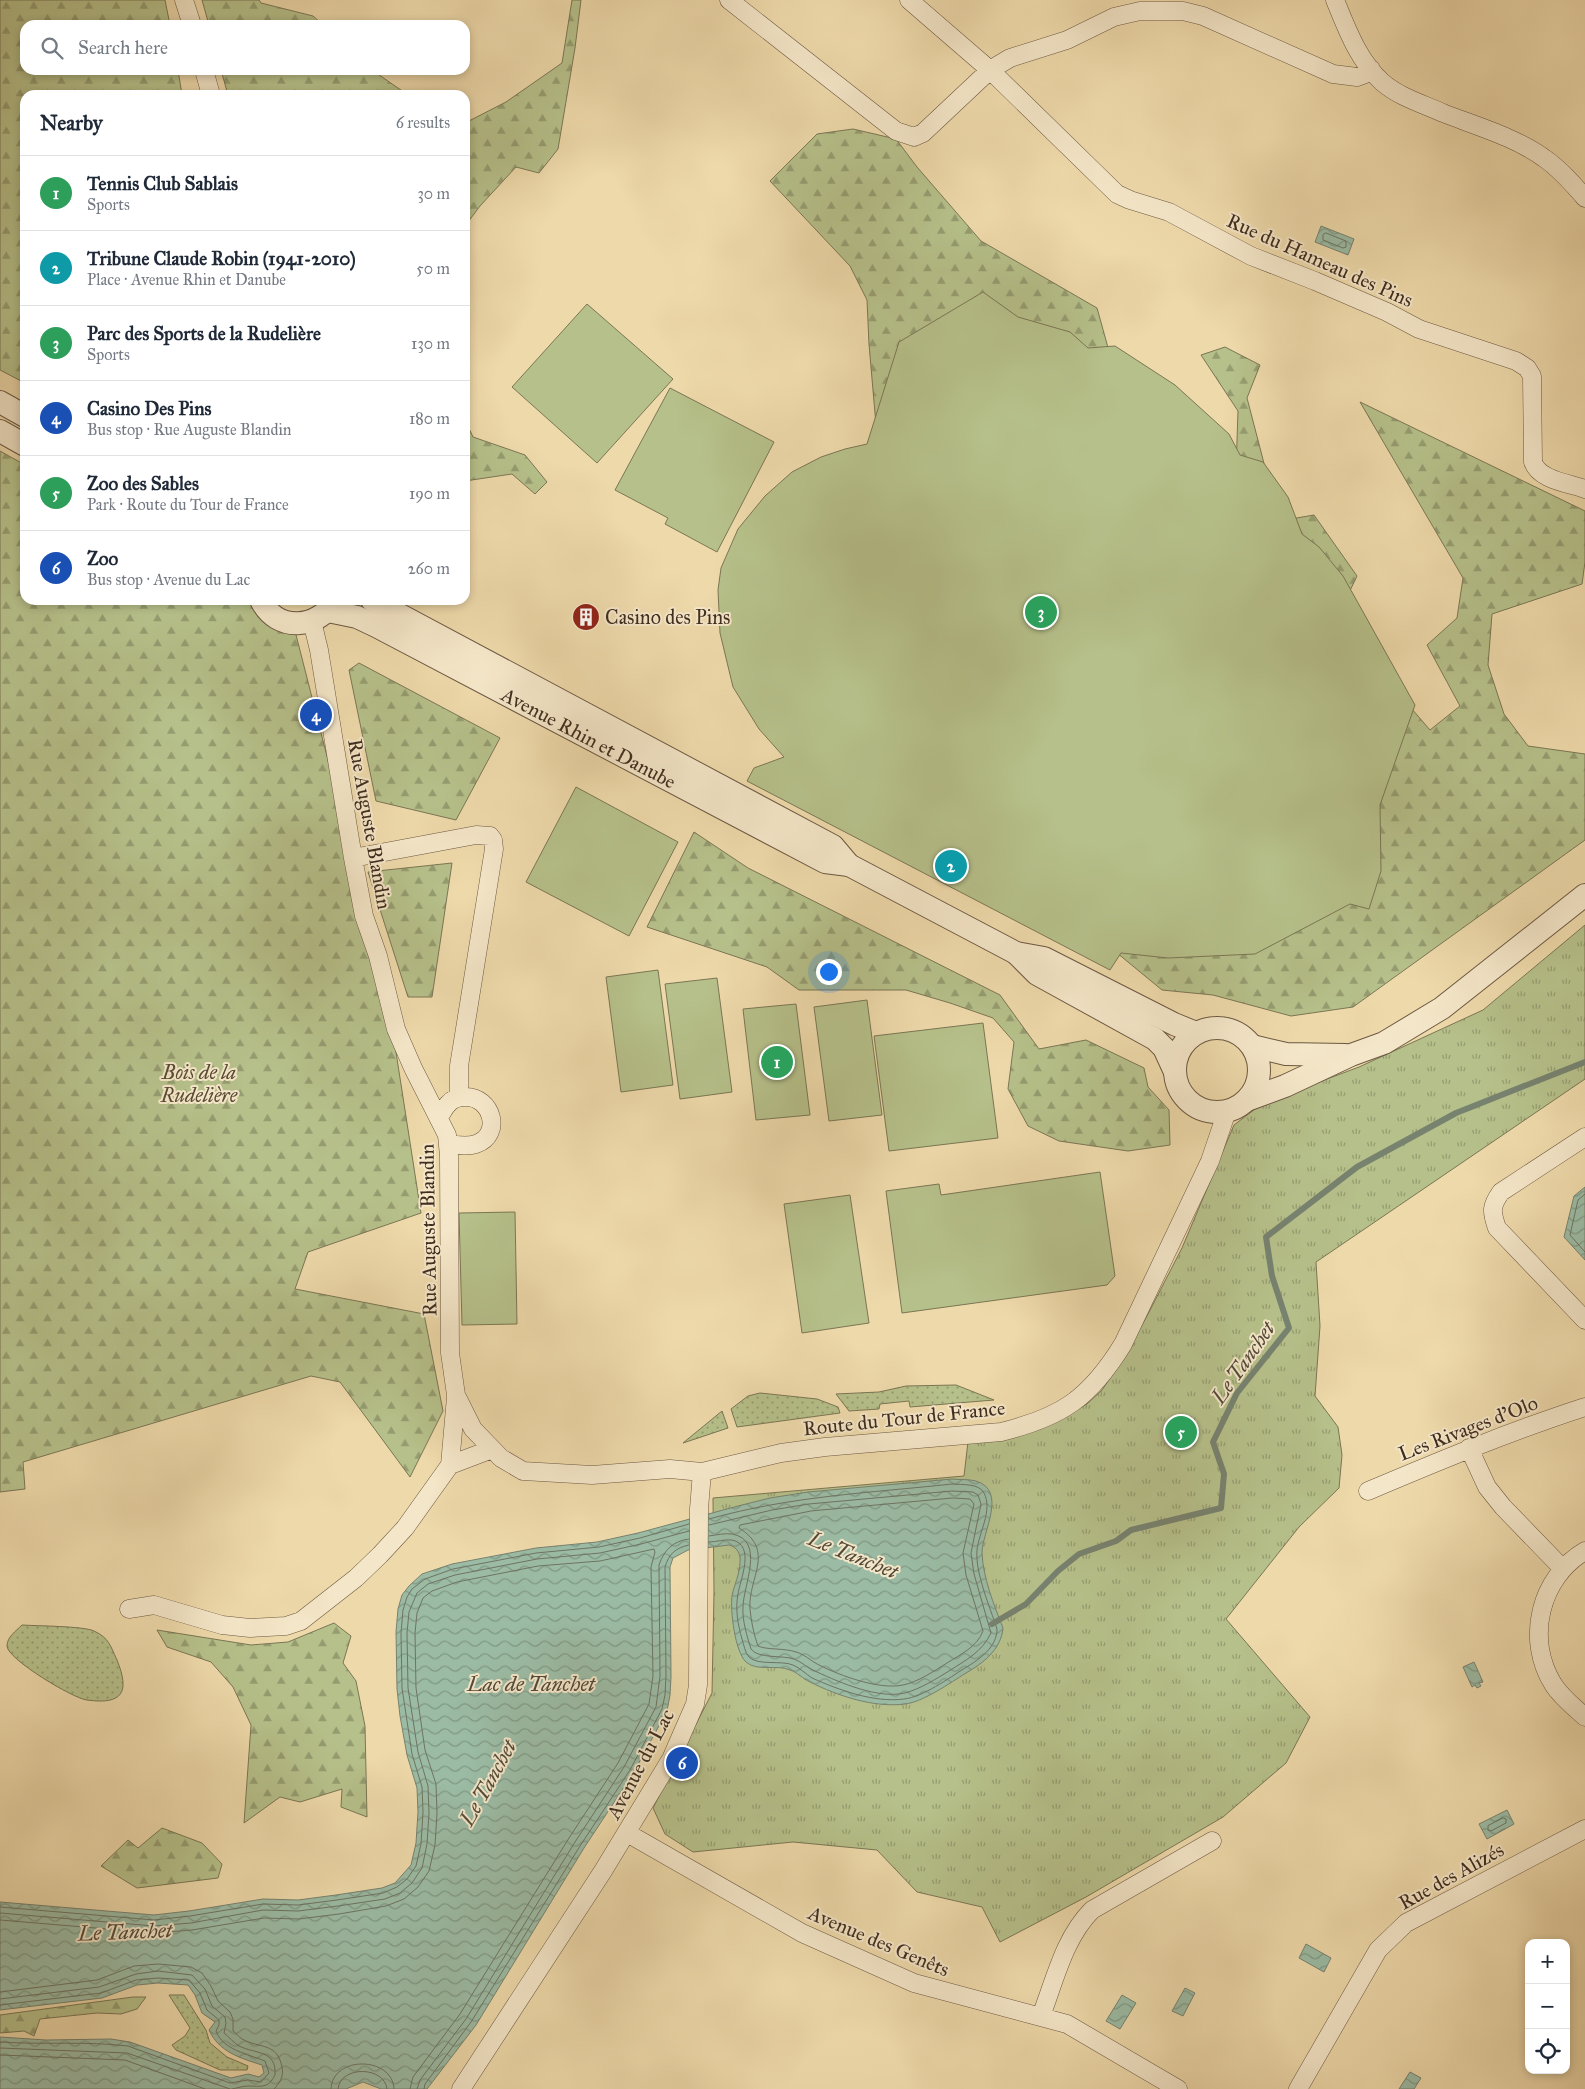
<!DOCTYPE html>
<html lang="en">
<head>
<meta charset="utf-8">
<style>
	body { margin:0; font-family:"IM FELL Great Primer",serif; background:#f2f2f3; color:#1f2937 }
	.controls { position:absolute; right:15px; bottom:15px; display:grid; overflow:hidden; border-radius:10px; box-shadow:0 2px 8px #0003 }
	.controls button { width:45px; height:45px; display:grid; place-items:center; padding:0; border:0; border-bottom:1px solid #e0e1e3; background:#fff; color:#1f2937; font:25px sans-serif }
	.you { position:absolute; left:828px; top:971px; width:18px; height:18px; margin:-12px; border:4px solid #fff; border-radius:50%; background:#1a73e8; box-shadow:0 0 0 8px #1a73e833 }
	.badge { display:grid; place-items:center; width:32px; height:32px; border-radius:50%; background:#111827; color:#fff; font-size:16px; font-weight:700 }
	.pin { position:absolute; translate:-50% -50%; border:2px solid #fff; box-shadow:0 1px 5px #0006 }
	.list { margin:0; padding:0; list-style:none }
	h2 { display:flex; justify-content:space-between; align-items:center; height:65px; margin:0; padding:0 20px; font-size:21px }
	h2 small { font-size:16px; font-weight:400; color:#747a83 }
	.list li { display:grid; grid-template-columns:32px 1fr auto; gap:15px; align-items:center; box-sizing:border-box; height:75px; padding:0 20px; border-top:1px solid #e0e1e3 }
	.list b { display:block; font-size:19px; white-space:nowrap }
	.list p { margin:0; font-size:16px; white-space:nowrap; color:#747a83 }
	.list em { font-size:16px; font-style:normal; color:#747a83 }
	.icon { flex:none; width:28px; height:28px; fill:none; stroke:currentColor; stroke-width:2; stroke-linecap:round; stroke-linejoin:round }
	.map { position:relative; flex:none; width:1585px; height:2089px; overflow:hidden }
	.search { position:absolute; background:#fff; box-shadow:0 2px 8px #0003; left:20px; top:20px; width:450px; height:55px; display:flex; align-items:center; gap:12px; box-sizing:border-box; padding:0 18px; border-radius:15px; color:#747a83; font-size:19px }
	.panel { position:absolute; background:#fff; box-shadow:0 2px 8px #0003; left:20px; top:90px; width:450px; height:515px; border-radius:15px }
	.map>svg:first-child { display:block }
	.grass { fill:url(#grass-dots); stroke:#7b7654 }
	.forest { fill:url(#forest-firs); stroke:#7b7654 }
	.park { fill:url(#park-tufts); stroke:#7b7654 }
	.garden { fill:#b6c08a; stroke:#7b7654 }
	.water { fill:url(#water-waves); stroke:#77826f }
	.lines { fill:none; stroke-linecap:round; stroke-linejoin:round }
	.shore { stroke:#6e7462; stroke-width:1 }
	.stream { stroke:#77826f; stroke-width:6 }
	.minor-casing { stroke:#6c5842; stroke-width:19 }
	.tertiary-casing { stroke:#6c5842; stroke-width:24 }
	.minor { stroke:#f4e6c8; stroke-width:18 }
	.tertiary { stroke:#f4e6c8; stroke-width:22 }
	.labels { text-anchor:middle; stroke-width:4; stroke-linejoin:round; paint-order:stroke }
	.street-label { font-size:20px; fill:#402d1f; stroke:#f4e6c8 }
	.poi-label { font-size:20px; fill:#402d1f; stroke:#f4e6c8; text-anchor:start }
	.park-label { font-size:20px; font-style:italic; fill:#584a34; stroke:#f4e6c8 }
	.water-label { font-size:21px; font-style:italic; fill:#52493a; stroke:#f4e6c8 }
</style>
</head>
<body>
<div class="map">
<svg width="1585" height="2089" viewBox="0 0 1585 2089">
	<defs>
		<pattern id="grass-dots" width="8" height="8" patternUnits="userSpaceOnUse" patternTransform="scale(1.25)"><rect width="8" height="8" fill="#b6c08a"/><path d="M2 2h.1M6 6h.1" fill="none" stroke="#959c70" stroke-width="1.8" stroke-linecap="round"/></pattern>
		<pattern id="forest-firs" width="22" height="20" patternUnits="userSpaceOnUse" patternTransform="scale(1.25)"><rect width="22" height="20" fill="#b6c08a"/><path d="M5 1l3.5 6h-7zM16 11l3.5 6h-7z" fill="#959c70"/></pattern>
		<pattern id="park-tufts" width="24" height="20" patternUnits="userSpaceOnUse" patternTransform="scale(1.25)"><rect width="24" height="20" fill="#b6c08a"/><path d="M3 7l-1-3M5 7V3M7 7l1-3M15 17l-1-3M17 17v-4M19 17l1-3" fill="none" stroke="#959c70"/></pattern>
		<pattern id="water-waves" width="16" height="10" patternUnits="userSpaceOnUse" patternTransform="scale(1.25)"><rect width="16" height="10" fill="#9bbba4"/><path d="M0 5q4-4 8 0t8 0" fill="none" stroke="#809885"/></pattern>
	</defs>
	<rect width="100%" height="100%" fill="#eed9aa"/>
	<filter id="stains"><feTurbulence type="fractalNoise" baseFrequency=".004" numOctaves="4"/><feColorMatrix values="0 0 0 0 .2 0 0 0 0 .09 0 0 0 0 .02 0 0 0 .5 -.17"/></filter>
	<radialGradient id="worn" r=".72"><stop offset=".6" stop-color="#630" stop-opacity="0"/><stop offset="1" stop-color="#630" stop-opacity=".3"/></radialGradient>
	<path class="grass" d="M956,1385L994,1400L910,1407L909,1401L880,1404L879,1409L849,1411L836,1394L879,1392L906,1386Z
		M760,1393L817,1399L838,1407L840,1413L737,1427L731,1409L748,1396Z
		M722,1411L728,1428L683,1443Z
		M22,1625C36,1626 84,1626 94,1631C109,1638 110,1645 117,1660C130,1692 123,1705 87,1700C74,1699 7,1659 7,1646C7,1637 16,1631 22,1625Z
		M169,1995H184L206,2030L210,2043L227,2057L248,2066L247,2070H220L176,2050L172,2045L185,2036L190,2028Z"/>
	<path class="forest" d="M0,0H165L170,25H25V70H178L182,95H25V383L0,370Z
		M202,0H259L261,3L313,16L323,25H209Z
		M572,0H581L575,48L558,149L539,173L516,167L480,206L465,226V123L506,102L562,63Z
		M221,70H372L408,95H228Z
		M853,129L896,139L917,167L981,241L1097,308L1117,380L878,448L869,344L867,300L850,266L770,181L817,134Z
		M1225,347L1260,365L1247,398L1279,521L1314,515L1357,576L1345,601L1379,671L1430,730L1460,706L1427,645L1457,618L1463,578L1360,402L1585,511V562L1582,584L1492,614L1488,665L1504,714L1528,746L1585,754V840L1353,1007L1291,1016L1213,995L1162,990L1111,948L1236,470L1238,411L1201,355Z
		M465,420L473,437L525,455L547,482L535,494L512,474L465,481Z
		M0,451L25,465V600H254L293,623L386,988L421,1213L308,1252L295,1289L424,1314L443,1411L410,1477L340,1382L311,1376L23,1462L25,1489L0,1492Z
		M359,663L500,738L456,820L376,801L349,670Z
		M694,832L748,868L1000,995L1039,1049L1086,1040L1144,1068L1148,1087L1169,1110L1170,1145L1128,1151L1059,1141L1028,1126L1008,1089L1014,1042L993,1018L950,1003L906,990H799L767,967L647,927Z
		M452,863L432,997H408L368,872Z
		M334,1623L351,1636L343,1663L356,1681L365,1726L367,1817L341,1807L342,1789L300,1802L280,1797L244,1823L251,1725L233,1687L211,1662L167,1647L157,1630L251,1645L288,1642Z
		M162,1828L202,1843L222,1864L218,1878L137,1888L101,1866L128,1840L138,1848Z
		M133,1997H146L137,2009L121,2014L97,2013L40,2019L34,2036L24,2031L0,2033V2015Z"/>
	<path class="park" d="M1585,925V1079L1316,1262L1320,1326L1315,1396L1338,1427L1342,1455L1339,1488L1299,1527L1226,1619L1310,1717L1286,1763L1223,1817L1086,1897L1000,1942L982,1907L917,1892L877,1850L793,1842L693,1852L665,1834L653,1808L712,1693L714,1592L713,1498L964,1476L968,1442L1051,1423L1087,1404L1102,1390L1122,1361L1148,1314L1182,1248L1234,1125L1263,1103L1359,1067L1483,1010Z"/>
	<path class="garden" d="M983,292L1018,317L1070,332L1088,348L1115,346L1175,385L1229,434L1240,455L1263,462L1288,497L1302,534L1319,547L1343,576L1415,705L1380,805L1381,871L1369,909L1350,904L1255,954L1168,958L1121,953L1110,970L747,781L754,768L784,757L759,729L733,687L720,633L718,590L721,568L738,529L765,496L792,472L821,457L845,449L867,444L899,342Z
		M587,304L673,379L597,463L512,387Z
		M670,388L774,442L717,552L665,524L668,518L615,490Z
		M576,787L678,842L629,936L526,882Z
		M658,970L673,1085L621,1092L606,977Z
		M717,978L732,1092L680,1099L665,984Z
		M867,1000L882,1115L829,1121L814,1007Z
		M796,1004L810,1115L756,1120L743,1009Z
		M983,1023L998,1138L889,1151L874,1036Z
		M1100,1172L1115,1276L1107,1285L902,1313L886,1191L939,1184L941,1195Z
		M850,1195L869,1323L802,1333L784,1204Z
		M515,1212L517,1324L462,1325L459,1213Z"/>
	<path class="water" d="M1321,226L1354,239L1348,255L1315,242Z
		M1585,1187V1260L1564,1237L1574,1196Z
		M952,1479C960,1480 969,1479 976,1481C1008,1491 982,1532 982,1553C983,1578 994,1605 1003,1628C1001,1650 983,1663 966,1673C950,1683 923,1702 905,1704C874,1708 838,1696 810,1682C803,1679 797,1672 790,1670C777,1664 757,1672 746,1662C735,1652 730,1610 732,1596C734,1585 740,1574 740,1562C741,1554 737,1547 729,1545L688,1550L673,1558L670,1567L671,1677L670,1695L667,1711L634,1772L584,1848L476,2025L427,2089H381L363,2082L346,2089H0V2037L46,2040L111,2039L130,2042L231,2078L248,2074L259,2077L264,2073L262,2065C240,2058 219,2052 209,2030L215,2022L202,2013L195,1995L188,1985L158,1983L137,1985L102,1998L0,2010V1902L154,1915L189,1911L263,1899L298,1900L336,1895L382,1888L395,1883L411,1865L416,1843L418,1812L417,1788L407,1755L400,1716L397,1689L396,1632L398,1609L402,1595L409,1586L422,1574L452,1564L536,1548L597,1542L638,1533L738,1506L770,1498L808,1492Z
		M1474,1662L1483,1682L1479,1683L1481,1686L1477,1688L1475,1685L1472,1687L1463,1667Z
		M1507,1810L1514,1824L1487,1839L1479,1824Z
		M1306,1944L1331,1958L1324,1972L1299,1958Z
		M1185,1988L1195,1993L1183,2016L1172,2011Z
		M1122,1995L1136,2003L1120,2029L1106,2021Z
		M1410,2072L1421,2078L1414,2089H1399Z"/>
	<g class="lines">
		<path class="shore" d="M1326,233L1346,241V247L1343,248L1323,240V235Z
			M1585,1194L1578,1200L1570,1235L1585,1252
			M953,1498L970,1499L974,1504L963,1553L966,1575L983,1631C977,1647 961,1654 947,1663C934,1671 918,1682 903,1685C879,1690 841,1676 819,1665C811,1661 804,1654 796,1652C785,1648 766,1650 758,1646C754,1635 751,1621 750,1609C748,1577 776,1551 739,1528L740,1525L811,1511Z
			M709,1536C716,1535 725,1533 732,1534C766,1540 743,1586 743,1607C742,1620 747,1636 751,1649C758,1659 782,1655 794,1659C802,1662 809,1669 817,1672C841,1683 878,1699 905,1693C920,1689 936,1679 949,1671C966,1660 982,1652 991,1633L974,1574L971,1553L981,1504L978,1495L973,1492L952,1491L809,1504L772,1510L709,1525
			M709,1542C716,1542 725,1539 732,1540C756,1545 740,1580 738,1594C735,1609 738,1625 742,1639C744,1645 745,1653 749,1657C758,1666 781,1660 793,1665C800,1668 806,1674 812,1678C839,1690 874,1703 904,1699C923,1697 949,1678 965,1668C980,1659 997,1647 997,1629C990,1607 975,1573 977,1550C979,1532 993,1510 984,1493C979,1483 962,1485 952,1484C869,1493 791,1496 709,1519
			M1503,1818L1506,1819V1823L1491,1831L1488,1830V1826Z
			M0,1907L154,1920L190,1916L263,1904L298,1905L337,1900L383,1893L397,1887L407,1879L416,1866L421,1844L423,1812L422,1787L412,1754L402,1688L401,1633L403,1610L407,1597L412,1589L425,1579L453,1569L536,1553L599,1547L640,1538L689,1524
			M0,1913L154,1926L191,1923L263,1910L298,1911L338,1906L385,1899L400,1893L412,1883L422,1868L427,1844L429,1813L428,1786L418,1752L408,1688L407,1633L409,1612L417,1593L428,1584L455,1575L537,1559L600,1553L641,1544L689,1531
			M0,1920L155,1933L192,1930L264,1918L299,1919L339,1914L386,1906L404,1899L418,1887L429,1871L435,1845L437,1813L436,1784L425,1750L416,1688L415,1633L417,1613L423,1598L432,1591L457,1582L538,1566L600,1561L654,1549L655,1552L651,1567L653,1676L649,1704L618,1763L569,1838L460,2014L413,2077L410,2089
			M0,1992L97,1980L134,1966L158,1964L191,1967L202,1973L211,1986L218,2001L230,2012L233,2019V2031C236,2033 239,2037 242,2039C260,2049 277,2042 282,2067C284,2076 280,2083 274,2089
			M0,1999L99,1987L136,1974L158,1971L192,1975L205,1989L212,2006L225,2017L226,2023L224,2033C229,2037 234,2043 239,2046C255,2054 277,2050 275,2075C268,2089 261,2086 248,2086C243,2086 237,2088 232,2089
			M0,2005L101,1993L136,1980L158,1978L189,1980L200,1993L207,2010L219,2020V2025L216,2031C223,2050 248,2054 265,2061L269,2073L261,2082L248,2080L230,2083L128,2046C86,2041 43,2045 0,2042
			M0,2048L127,2053L230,2089
			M0,2055L125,2060L205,2089
			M331,2089C332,2055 393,2056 394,2089
			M338,2089C340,2065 385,2066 387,2089
			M417,2089L420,2080L466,2019L575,1842L624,1767L656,1707L660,1676L659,1565C664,1550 673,1541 689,1539
			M424,2089L425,2084L471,2022L580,1846L630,1770L662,1709L665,1695L666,1676L665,1567C669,1554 675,1548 689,1545"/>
		<path class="stream" d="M992,1624L1026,1604L1058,1571L1079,1554L1116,1541L1131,1530L1221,1508L1224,1474L1213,1442L1237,1393L1289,1328L1272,1276L1266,1237L1357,1167L1456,1113L1585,1062"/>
		<g class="minor-casing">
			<path id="minor" d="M184,0L192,25
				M729,0L896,131L914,137L923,133L990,70L1010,58L1067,40L1114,17L1140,11H1183L1203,16L1333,74L1357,77L1365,74L1371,69
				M909,0L990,70L1117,194L1130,200L1169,212L1251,256L1315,281L1387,312L1419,329L1516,361L1527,368L1532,376L1533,462C1539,480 1568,483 1585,489
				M1335,0C1347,29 1358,60 1382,82C1399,97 1423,104 1443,113C1476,126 1515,137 1544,158C1560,169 1573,184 1585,198
				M204,70L211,95
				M312,621L319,650L353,858L364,916L378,956L396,1029L413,1068L447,1135L449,1156L450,1353L456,1395L473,1429L501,1458L523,1471L592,1475L670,1469L702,1472L781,1453L825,1447L1001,1432C1062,1417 1090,1398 1123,1344L1210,1161L1227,1111
				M353,858L476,835L490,836L493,840L494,849L459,1066V1097
				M439,1117C442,1113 444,1108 448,1104C452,1099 459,1097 465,1097C492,1096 503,1135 476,1144C467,1147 457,1145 448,1144
				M1585,1137L1501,1192C1491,1206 1491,1211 1497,1228L1585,1320
				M1469,1448L1487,1487L1503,1507L1563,1569
				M450,1465L492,1449
				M1368,1491C1439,1461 1511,1431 1585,1407
				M1585,1551C1540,1577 1525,1639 1553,1684C1561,1697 1574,1707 1585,1717
				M129,1609L154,1605L222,1625L250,1628L286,1626L301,1621L356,1578L380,1555L405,1528L450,1465L456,1397
				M627,1833L802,1933L914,1983L1067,2024L1178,2089
				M1041,2016C1055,1980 1064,1938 1092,1910L1212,1841
				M461,2089L603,1871L671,1759L695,1704L698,1685L699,1509L702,1472
				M1298,2089L1378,1950L1406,1923L1585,1829"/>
		</g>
		<g class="tertiary-casing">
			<g id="tertiary">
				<path d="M0,402L25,416"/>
				<path d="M0,431L25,445"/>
				<path d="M261,600C277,633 318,629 336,600"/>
				<path d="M372,600L833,846L849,865L1016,953L1044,958L1174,1024L1196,1033"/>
				<path id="s1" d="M328,611L357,617L376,626L825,862L849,865"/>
				<path d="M1016,953L1037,974L1155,1039L1164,1048L1175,1072"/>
				<circle cx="1217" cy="1070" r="42"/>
				<path d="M1252,1046L1286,1054L1345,1055"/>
				<path d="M1247,1100L1285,1086L1351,1055L1384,1043L1442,1008L1585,895"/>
			</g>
		</g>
		<use href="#minor" class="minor"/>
		<use href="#tertiary" class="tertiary"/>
	</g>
	<defs>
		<g id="building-disc" transform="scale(1.4375)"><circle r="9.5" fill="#8f2418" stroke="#f4e6c8"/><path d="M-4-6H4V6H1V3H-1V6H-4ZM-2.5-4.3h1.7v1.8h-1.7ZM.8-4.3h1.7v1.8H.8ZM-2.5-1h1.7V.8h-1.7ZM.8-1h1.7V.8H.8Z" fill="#fff"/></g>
	</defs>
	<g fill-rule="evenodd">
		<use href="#building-disc" x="586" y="617"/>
	</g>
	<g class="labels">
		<g class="street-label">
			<text transform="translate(1320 260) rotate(24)" y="7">Rue du Hameau des Pins</text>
			<text dy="7" stroke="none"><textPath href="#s1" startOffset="291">Avenue Rhin et Danube</textPath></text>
			<text transform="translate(370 824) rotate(80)" y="7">Rue Auguste Blandin</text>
			<text transform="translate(428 1230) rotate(-91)" y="7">Rue Auguste Blandin</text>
			<text transform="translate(904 1418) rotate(-6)" y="7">Route du Tour de France</text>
			<text transform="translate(1468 1428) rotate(-21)" y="7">Les Rivages d'Olo</text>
			<text transform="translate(640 1764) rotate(-62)" y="7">Avenue du Lac</text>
			<text transform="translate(1451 1876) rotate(-29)" y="7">Rue des Alizés</text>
			<text transform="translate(879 1941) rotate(23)" y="7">Avenue des Genêts</text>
		</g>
		<g class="poi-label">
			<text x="605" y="624">Casino des Pins</text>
		</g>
		<g class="park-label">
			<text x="199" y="1079">Bois de la<tspan x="199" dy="23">Rudelière</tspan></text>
		</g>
		<g class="water-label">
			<text transform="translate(1243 1363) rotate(-55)" y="7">Le Tanchet</text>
			<text transform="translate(853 1555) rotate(22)" y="7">Le Tanchet</text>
			<text x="531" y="1691">Lac de Tanchet</text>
			<text transform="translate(488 1783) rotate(-61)" y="7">Le Tanchet</text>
			<text transform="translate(125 1932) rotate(-2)" y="7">Le Tanchet</text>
		</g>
	</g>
	<rect width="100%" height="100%" filter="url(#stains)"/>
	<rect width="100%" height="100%" fill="url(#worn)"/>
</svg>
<div class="controls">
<button>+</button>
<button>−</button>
<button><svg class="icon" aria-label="locate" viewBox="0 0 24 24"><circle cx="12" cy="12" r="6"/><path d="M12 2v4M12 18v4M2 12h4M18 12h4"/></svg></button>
</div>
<div class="you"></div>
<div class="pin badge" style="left:777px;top:1062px;background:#2e9e5b">1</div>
<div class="pin badge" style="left:951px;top:866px;background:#0f9aa8">2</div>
<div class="pin badge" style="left:1041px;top:612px;background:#2e9e5b">3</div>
<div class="pin badge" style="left:316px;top:715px;background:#1a4fb4">4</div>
<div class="pin badge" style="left:1181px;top:1432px;background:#2e9e5b">5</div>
<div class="pin badge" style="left:682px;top:1763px;background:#1a4fb4">6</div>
<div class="search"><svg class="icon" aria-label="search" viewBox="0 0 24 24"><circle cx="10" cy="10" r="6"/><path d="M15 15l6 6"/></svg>Search here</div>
<section class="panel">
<h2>Nearby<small>6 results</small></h2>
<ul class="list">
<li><span class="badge" style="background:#2e9e5b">1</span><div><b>Tennis Club Sablais</b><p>Sports</p></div><em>30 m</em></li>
<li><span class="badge" style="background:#0f9aa8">2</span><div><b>Tribune Claude Robin (1941-2010)</b><p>Place · Avenue Rhin et Danube</p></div><em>50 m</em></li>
<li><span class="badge" style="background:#2e9e5b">3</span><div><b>Parc des Sports de la Rudelière</b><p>Sports</p></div><em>130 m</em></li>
<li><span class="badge" style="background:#1a4fb4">4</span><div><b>Casino Des Pins</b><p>Bus stop · Rue Auguste Blandin</p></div><em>180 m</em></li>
<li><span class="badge" style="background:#2e9e5b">5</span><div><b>Zoo des Sables</b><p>Park · Route du Tour de France</p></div><em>190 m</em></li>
<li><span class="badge" style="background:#1a4fb4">6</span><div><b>Zoo</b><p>Bus stop · Avenue du Lac</p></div><em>260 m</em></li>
</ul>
</section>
</div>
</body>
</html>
